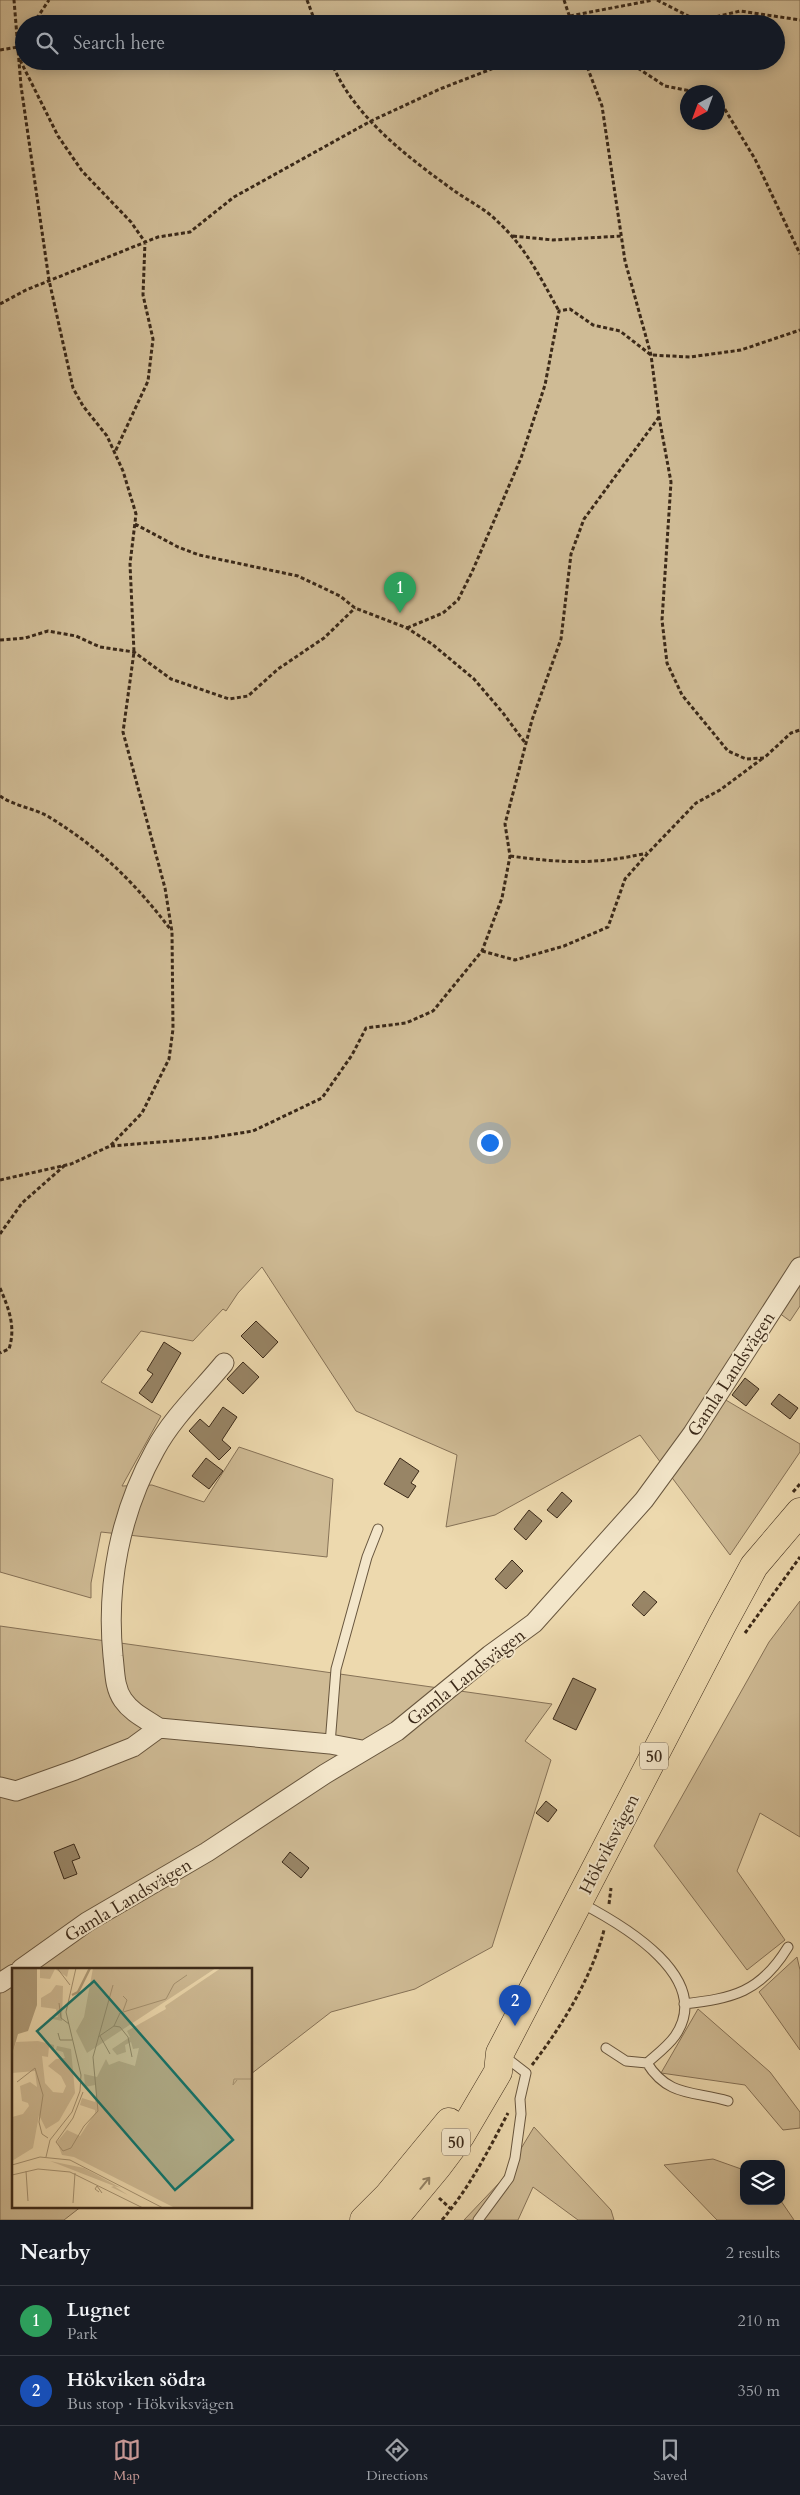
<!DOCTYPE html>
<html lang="en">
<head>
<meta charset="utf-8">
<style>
	body { margin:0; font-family:Cardo,serif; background:#242831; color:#f1f3f6 }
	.controls { position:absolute; right:15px; bottom:15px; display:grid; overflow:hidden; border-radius:10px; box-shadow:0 2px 12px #0003 }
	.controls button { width:45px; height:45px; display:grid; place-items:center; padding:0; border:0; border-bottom:1px solid #363941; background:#171b24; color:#f1f3f6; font:25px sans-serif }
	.compass { position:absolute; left:680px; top:85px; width:45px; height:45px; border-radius:50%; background:#171b24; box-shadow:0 2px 12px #0003; rotate:221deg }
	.you { position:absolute; left:489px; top:1142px; width:18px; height:18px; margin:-12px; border:4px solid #fff; border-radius:50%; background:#1a73e8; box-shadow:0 0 0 8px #1a73e833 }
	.badge { display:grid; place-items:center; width:32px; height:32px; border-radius:50%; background:#c59692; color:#fff; font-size:16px; font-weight:700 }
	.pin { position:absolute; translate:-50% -41px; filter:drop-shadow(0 1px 2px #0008) }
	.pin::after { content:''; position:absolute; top:26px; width:18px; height:15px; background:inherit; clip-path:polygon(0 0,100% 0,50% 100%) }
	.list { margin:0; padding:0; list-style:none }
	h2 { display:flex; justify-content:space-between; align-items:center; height:65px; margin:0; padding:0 20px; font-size:21px }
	h2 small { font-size:16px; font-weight:400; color:#9ea1a6 }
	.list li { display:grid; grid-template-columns:32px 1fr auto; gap:15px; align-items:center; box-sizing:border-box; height:70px; padding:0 20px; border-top:1px solid #363941 }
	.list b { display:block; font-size:19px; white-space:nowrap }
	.list p { margin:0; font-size:16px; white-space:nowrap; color:#9ea1a6 }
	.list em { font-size:16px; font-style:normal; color:#9ea1a6 }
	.icon { flex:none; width:28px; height:28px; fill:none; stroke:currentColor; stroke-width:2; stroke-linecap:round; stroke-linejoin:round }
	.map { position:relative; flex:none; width:800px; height:2220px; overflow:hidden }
	.search { position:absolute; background:#171b24; box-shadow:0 2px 12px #0003; left:15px; right:15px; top:15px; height:55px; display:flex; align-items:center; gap:12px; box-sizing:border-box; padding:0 18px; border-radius:28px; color:#9ea1a6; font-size:19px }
	.sheet { height:205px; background:#171b24 }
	nav { display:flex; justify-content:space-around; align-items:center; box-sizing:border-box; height:70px; border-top:1px solid #363941; background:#171b24; font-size:14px; color:#9ea1a6 }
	nav a { display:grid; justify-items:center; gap:2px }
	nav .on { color:#c59692 }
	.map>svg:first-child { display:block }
	.green { fill:#cfbb95; stroke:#867257; fill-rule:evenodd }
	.building { fill:#988566; stroke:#3c2a19 }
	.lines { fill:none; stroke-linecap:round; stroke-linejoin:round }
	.lane-casing { stroke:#68563e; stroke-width:11 }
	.street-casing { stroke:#68563e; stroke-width:21 }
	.primary-casing { stroke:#3c2a19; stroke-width:29 }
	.path { stroke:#3c2a19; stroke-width:3; stroke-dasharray:4 2.5; stroke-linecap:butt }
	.lane { stroke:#f3e6ca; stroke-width:9 }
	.street { stroke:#f3e6ca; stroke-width:19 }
	.primary { stroke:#edd9ae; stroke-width:28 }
	.oneway { stroke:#948264 }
	.labels { text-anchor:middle; stroke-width:4; stroke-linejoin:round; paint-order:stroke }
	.shield { fill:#f3e6ca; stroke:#73624e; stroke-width:1 }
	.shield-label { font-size:16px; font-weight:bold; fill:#3c2a19 }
	.street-label { font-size:18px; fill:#3c2a19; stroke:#f3e6ca }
	.inset-river { fill:none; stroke:#b19e7b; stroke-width:2.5 }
	.inset-road { fill:none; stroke:#a69372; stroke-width:1 }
	.view { fill:#0f766e; fill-opacity:0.15; stroke:#0f766e; stroke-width:2.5 }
	.inset-edge { fill:none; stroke:#3c2a19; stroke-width:2.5 }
</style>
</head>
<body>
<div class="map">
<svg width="800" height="2220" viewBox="0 0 800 2220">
	<rect width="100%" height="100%" fill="#edd9ae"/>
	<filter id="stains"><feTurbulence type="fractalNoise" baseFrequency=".004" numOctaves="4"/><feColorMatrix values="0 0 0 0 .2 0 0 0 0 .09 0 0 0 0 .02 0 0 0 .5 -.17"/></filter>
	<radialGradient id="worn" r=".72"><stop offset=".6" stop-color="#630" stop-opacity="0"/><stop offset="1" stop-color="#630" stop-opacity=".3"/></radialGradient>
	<path class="green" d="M0,0H800V1306L790,1321L771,1307L714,1393L800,1444V1452L730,1555L640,1435L495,1515L446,1527L457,1455L356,1411L262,1267L238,1293L226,1311L223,1309L193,1341L141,1331L101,1382L161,1416L122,1486L152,1485L204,1502L239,1447L333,1479L327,1557L101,1532L91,1583V1598L0,1572ZM24,24H776V61H24ZM688,92H718V122H688Z
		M800,1601V1837L760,1813L737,1871L785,1940L747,1970L654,1846L769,1642Z
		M0,1626L552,1704L525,1741L551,1760L492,1947L415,1989L331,2012L251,2074V1969H14V2206H82L64,2220H0Z
		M797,1957L800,1970V2050L759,1992Z
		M698,2009L770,2072L800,2112V2128L783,2130L745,2085L661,2073Z
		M534,2127L611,2210L614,2220H578L533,2187L518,2220H464L502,2180Z
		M713,2159L744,2170V2201H781L794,2220H717L664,2165Z"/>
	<path class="building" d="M256,1321L278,1342L263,1358L241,1336Z
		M164,1342L181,1353L152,1403L139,1393L153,1374L147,1370Z
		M243,1362L259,1377L243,1394L227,1379Z
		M745,1378L759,1389L746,1406L732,1395Z
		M779,1394L798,1408L790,1419L771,1404Z
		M223,1407L237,1417L222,1440L231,1448L219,1460L189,1431L200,1419L209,1427Z
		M206,1458L223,1471L209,1489L192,1476Z
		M400,1458L419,1471L411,1483L416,1486L408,1498L384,1484Z
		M562,1492L572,1501L557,1518L547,1510Z
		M529,1510L542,1521L526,1540L514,1529Z
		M512,1560L523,1571L506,1589L495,1579Z
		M644,1591L657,1602L644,1616L632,1605Z
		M573,1678L596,1689L576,1730L553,1719Z
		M546,1801L557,1810L548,1822L536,1813Z
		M74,1844L80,1858L72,1861L77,1874L64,1879L54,1852Z
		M290,1852L309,1868L301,1878L282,1862Z"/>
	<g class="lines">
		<g class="lane-casing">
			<path id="lane" d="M330,1744L336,1669L367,1557L378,1529
				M581,1903C623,1925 715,1978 675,2036C668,2046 656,2055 647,2063
				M684,2004C733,1998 760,1993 788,1947
				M606,2048L626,2061L647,2063C668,2097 694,2091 728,2101
				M478,2220L509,2178L515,2158L521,2114L520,2099L526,2073L504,2056"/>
		</g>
		<g class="street-casing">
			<path id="street" d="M159,1728C146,1719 132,1713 123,1700C114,1687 115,1671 113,1656C106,1585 120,1513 155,1450C172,1418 201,1391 224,1363
				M0,1787L16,1791L75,1770L133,1747L159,1728L330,1744L362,1750
				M21,1969L87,1922L207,1852L325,1774L397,1731L490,1655L534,1623L644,1500L693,1433L800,1267
				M0,1983L14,1974"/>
		</g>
		<g class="primary-casing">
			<path id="primary" d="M364,2220L388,2196L449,2122
				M393,2220L437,2167L461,2135L498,2072L500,2053L722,1625L754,1566L800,1512"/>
		</g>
		<path class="path" d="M307,0L316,24
			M564,0L572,24
			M657,0L698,21L740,11L800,20
			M570,16L653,0
			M33,24L49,0
			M0,50L18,47L24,38
			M20,60L58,136L82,171L131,222L145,242L143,295L153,339L148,381L115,452
			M331,61C352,116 410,159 456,192C469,201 485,209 496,220C525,246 540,277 559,311
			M585,61L602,106L625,261L651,355L659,417L671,482L662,620L667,663L682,695L728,751L746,759L764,758L791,733L800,730
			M627,61L665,86L696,92
			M718,98L755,159L800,254
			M513,236L553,240L622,236
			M0,304L26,290L158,237L190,232L234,197L371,121L440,89L512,61
			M135,524L178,547L199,555L298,576L340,596L355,608L407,628L432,644L474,679L503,713L526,744
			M407,628L443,613L458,600L472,572L521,458L545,385L559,311L570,309L593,325L620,331L651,355L690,357L741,350L800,330
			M0,640L25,638L48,631L76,636L100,647L134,652L171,679L229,699L248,696L278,669L324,638L355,608
			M0,796C14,806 34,808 49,817C100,848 135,883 171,930
			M510,856C562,863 596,865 647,853
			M482,951L515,960L564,946L608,927L625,879L648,853L696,803L720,790L763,758
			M111,1146L209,1138L253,1131L322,1098L352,1055L366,1028L406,1023L433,1011L482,951L502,898L510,856L505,824L532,720L561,639L571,554L584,519L659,417
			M0,1180L71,1164L110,1146L142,1113L169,1059L173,1029L172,932L165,888L123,732L134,652L130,564L136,514L123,471L107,436L83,406L73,388L49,280L21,86L14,0
			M0,1234L22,1203L64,1166
			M0,1288C9,1309 16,1327 9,1349L0,1353
			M793,1492L800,1484
			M745,1633L800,1557
			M609,1904L611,1888
			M532,2065C562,2026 592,1977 604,1930
			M439,2198L451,2209
			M442,2220C470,2187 488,2151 508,2113"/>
		<use href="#lane" class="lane"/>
		<use href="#street" class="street"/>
		<use href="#primary" class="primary"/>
	</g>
	<defs><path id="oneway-shaft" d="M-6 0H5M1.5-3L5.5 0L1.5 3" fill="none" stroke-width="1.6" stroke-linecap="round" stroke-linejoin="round" transform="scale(1.25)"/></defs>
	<use class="oneway" href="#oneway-shaft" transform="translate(425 2183) rotate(-51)"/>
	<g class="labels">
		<g class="shield">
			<rect x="640" y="1742.5" width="28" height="27" rx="4"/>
			<rect x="442" y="2128.5" width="28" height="27" rx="4"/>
		</g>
		<g class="shield-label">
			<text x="654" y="1762">50</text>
			<text x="456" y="2148">50</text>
		</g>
		<g class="street-label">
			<text transform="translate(731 1374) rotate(-57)" y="6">Gamla Landsvägen</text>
			<text transform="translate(466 1677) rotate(-38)" y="6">Gamla Landsvägen</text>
			<text transform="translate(609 1844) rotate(-63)" y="6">Hökviksvägen</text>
			<text transform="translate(128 1900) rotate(-31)" y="6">Gamla Landsvägen</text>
		</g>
	</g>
	<g transform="translate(12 1968)">
		<rect width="240" height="240" fill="#edd9ae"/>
		<path d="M28,0H57L55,9L43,1L38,11L28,10ZM81,0H204L75,85L64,63L72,49ZM209,0H240V240H163L62,189L50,187L45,174L55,162L68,168L83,145V142L68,137L70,130L83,134L84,126L83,117L73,119L72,106L85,109L94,91L97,97L107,93L123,98L127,80L121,81L119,74L113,77L114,84L105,87L100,81L118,69L115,63L154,41L153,38ZM44,17L51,18L50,53L36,50L46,49L44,41L29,39V30L39,24ZM26,73L42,77V82L37,79L36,89L30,88L33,115L41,124L51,125L54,118L49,108L36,98L44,91L53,90L51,84L44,82L45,78L59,81L63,125L47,153L34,161L27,147L21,180L0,193V149L11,146L17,138L16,135L10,133L8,118L18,114L25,119L23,103L0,105V87L4,74ZM38,193L72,200L109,220L102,218L116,227L99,219L102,218Z" fill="#cfbb95"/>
		<path d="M0,0H25V37L16,63L6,66L0,87Z" fill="#b19e7b"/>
		<path class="inset-river" d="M60,27L66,24L78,0"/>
		<path class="inset-road" d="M45,0L58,17M47,35L49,50L57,56M111,43L115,32L111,28M102,58L108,59L116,69L120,89M46,65L48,72H60M88,68L98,86M86,69L102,58L108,45L154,31L162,16L175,7M225,112L221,117L222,111H240M5,114L23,100L31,127L27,154L30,166L36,170M71,124L61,150L44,174L51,183L59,180L72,158L86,143L81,89L101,17M34,189L38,172L60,144L68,123L69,107L54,44L64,0M0,197L28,189L58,192L151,240M14,203L16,233M0,207L26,201L58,204L131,240M87,224L83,221L85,218L90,225M61,235L63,205"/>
		<path class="view" d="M82,13L221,172L163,222L25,63Z"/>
		<rect width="240" height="240" class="inset-edge"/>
	</g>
	<rect width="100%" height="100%" filter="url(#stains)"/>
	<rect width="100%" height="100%" fill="url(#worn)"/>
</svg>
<div class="controls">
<button><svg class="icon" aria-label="layers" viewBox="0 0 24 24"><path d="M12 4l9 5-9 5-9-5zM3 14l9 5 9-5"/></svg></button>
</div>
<svg class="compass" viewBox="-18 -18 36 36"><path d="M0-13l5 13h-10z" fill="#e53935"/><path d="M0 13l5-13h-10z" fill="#9ea1a6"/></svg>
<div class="you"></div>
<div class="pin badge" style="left:400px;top:613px;background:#2e9e5b">1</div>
<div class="pin badge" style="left:515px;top:2026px;background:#1a4fb4">2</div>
<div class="search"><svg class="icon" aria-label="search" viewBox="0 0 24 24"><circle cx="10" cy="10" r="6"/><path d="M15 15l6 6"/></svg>Search here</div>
</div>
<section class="sheet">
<h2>Nearby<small>2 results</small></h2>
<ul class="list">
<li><span class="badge" style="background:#2e9e5b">1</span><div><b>Lugnet</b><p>Park</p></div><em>210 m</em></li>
<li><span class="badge" style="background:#1a4fb4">2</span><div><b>Hökviken södra</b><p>Bus stop · Hökviksvägen</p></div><em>350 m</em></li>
</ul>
</section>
<nav>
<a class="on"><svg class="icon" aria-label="map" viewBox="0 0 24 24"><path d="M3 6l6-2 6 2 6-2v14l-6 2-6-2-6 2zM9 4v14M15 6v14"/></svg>Map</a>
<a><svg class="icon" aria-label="directions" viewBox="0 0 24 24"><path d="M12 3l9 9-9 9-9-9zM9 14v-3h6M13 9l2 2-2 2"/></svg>Directions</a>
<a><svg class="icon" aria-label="saved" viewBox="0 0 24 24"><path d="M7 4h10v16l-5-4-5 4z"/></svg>Saved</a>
</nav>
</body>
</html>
